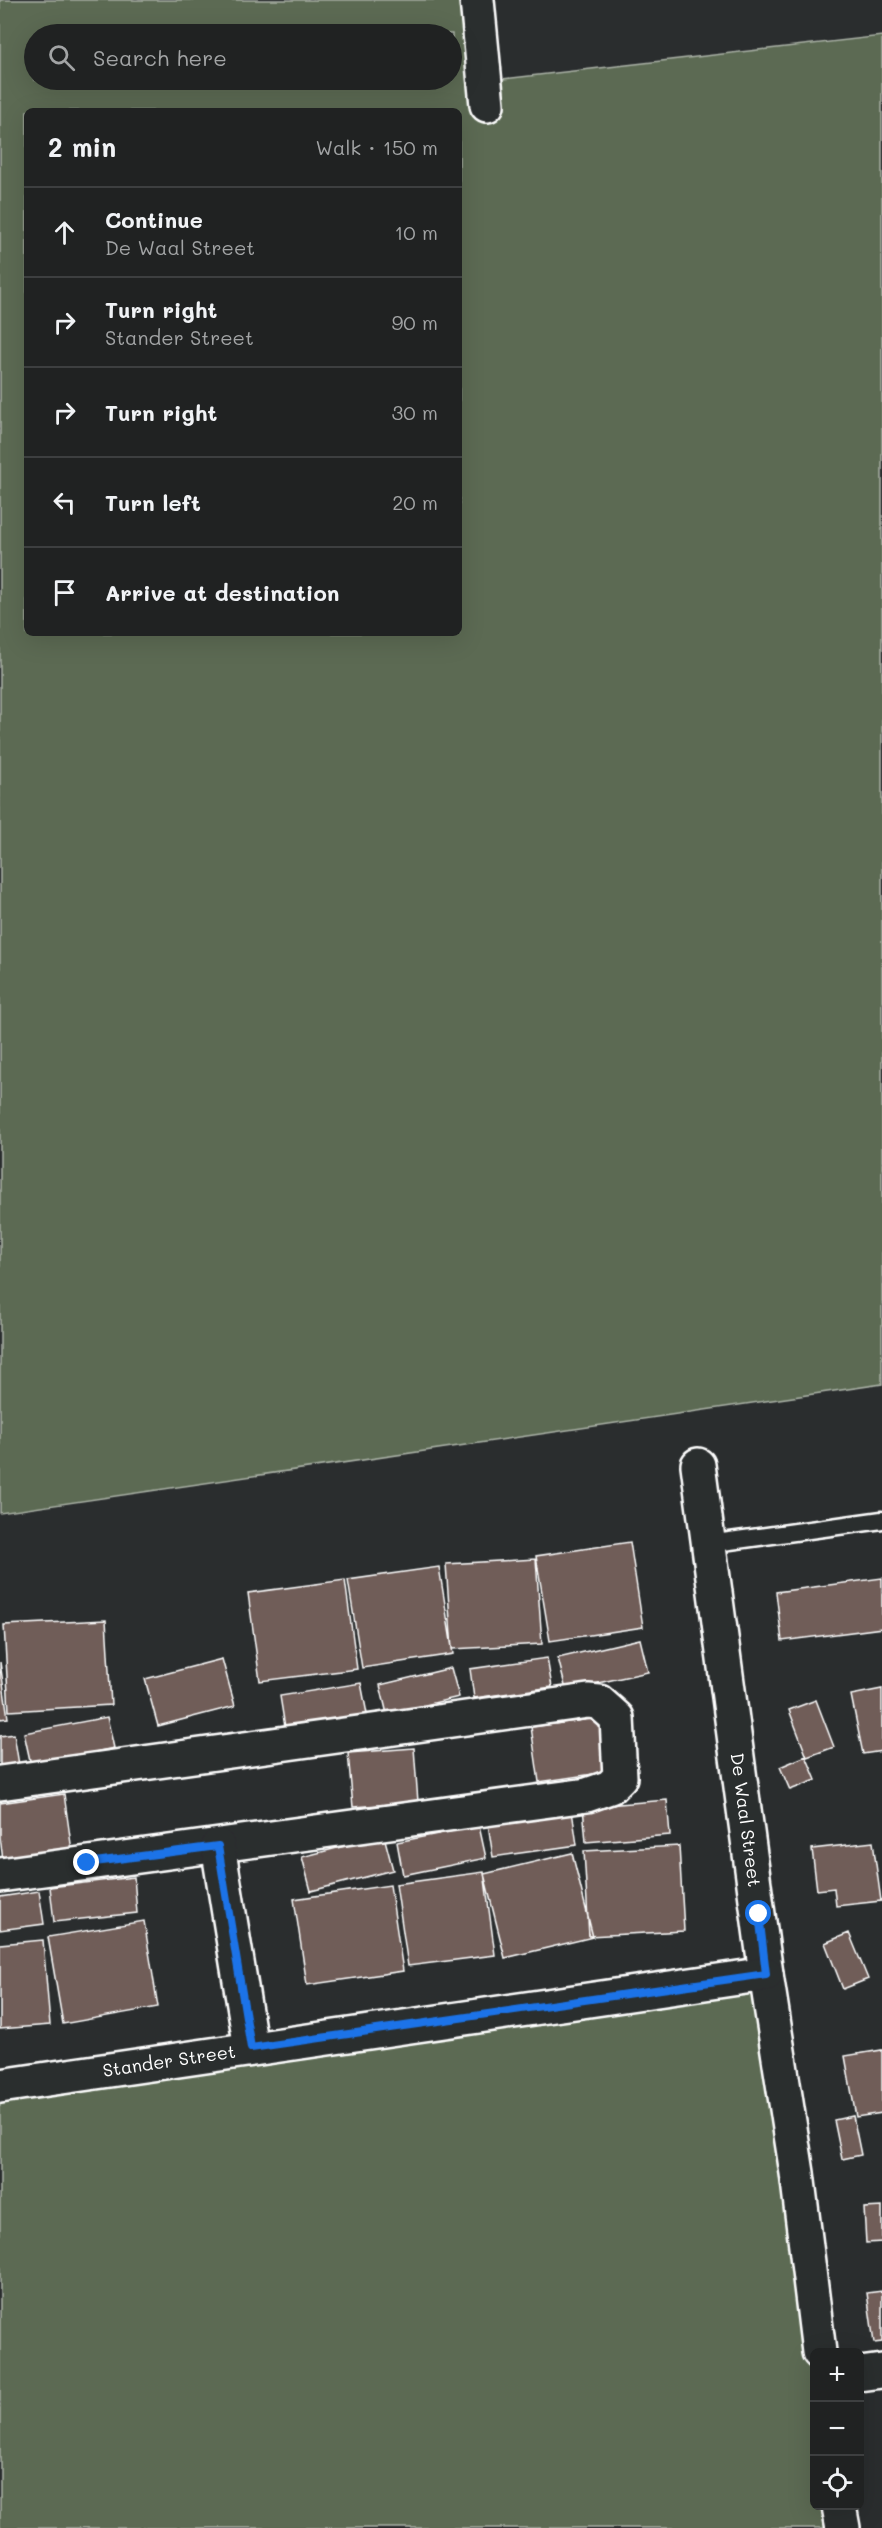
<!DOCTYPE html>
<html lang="en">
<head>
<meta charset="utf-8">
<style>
	body { margin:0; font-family:Mali,sans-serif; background:#2d2f2f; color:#f1f3f6 }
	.controls { position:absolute; right:18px; bottom:18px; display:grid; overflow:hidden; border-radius:9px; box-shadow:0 6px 24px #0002 }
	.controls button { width:54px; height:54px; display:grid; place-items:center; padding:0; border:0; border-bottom:2px solid #3d3f40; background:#202222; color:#f1f3f6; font:30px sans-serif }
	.stop { position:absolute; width:18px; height:18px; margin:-14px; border:4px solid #1a73e8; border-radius:50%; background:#fff }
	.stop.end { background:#1a73e8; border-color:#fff; box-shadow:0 2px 6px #0008 }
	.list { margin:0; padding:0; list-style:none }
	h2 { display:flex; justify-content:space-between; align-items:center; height:78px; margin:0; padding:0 24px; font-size:26px }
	h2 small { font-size:20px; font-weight:400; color:#a2a4a5 }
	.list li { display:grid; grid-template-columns:39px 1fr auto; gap:18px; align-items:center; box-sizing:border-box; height:90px; padding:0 24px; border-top:2px solid #3d3f40 }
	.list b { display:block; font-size:22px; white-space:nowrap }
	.list p { margin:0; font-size:20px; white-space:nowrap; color:#a2a4a5 }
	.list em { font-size:20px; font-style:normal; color:#a2a4a5 }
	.icon { flex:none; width:33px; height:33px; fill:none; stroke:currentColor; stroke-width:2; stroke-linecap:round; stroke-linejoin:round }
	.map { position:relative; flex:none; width:882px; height:2528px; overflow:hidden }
	.search { position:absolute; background:#202222; box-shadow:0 6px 24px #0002; left:24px; top:24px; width:438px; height:66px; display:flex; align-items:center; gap:15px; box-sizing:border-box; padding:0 21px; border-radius:33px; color:#a2a4a5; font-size:22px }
	.panel { position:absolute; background:#202222; box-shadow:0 6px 24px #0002; left:24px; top:108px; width:438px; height:528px; border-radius:9px }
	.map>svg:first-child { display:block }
	.green { fill:#5b6a53; stroke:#adb4a9; stroke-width:1.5; fill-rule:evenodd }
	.building { fill:#6f5d59; stroke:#fff; stroke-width:1.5 }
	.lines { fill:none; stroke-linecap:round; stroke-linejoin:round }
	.service-casing { stroke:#fff; stroke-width:21 }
	.minor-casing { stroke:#fff; stroke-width:38 }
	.service { stroke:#2a2d2e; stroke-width:16 }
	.minor { stroke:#2a2d2e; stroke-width:33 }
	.route { stroke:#1a73e8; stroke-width:8 }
	.labels { text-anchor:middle; stroke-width:5; stroke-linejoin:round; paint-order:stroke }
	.street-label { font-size:18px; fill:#fff; stroke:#2a2d2e }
</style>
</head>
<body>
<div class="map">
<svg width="882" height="2528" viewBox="0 0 882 2528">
	<rect width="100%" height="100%" fill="#2a2d2e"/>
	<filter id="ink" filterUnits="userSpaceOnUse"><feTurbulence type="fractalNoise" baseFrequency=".0167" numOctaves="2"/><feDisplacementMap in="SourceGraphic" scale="12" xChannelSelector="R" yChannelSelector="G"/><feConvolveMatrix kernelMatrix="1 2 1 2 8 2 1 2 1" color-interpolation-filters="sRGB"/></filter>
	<g filter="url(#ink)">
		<path class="green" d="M0,0H471L485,81L882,36V1384L0,1513ZM34,34H452V80H34ZM27,111H459V633H27Z
			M753,1982L814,2381V2506H834L837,2528H0V2104Z"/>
		<path class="building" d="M630,1542L643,1627L550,1641L536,1556Z
			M536,1559L542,1644L452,1649L446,1564Z
			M439,1567L453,1654L362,1668L348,1580Z
			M882,1578V1628L782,1641L776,1592Z
			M345,1580L357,1669L260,1681L248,1593Z
			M106,1620L111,1705L9,1711L4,1625Z
			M640,1639L648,1672L566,1690L558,1658Z
			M547,1658L552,1687L474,1698L470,1669Z
			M222,1659L235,1706L158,1726L145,1679Z
			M0,1662L8,1718L0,1719Z
			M451,1668L459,1697L387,1714L380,1685Z
			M361,1683L367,1714L285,1727L280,1696Z
			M882,1689V1751L863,1754L851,1695Z
			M816,1700L834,1747L807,1757L789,1710Z
			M107,1717L114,1748L31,1765L24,1733Z
			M599,1718L607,1772L539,1782L531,1727Z
			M14,1734L19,1765L0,1768V1736Z
			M414,1748L418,1802L353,1807L348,1753Z
			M806,1756L816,1780L790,1790L780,1767Z
			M64,1794L72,1851L3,1860L0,1837V1803Z
			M667,1800L670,1835L586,1842L583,1807Z
			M572,1811L577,1845L493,1857L488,1824Z
			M479,1826L486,1858L403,1875L397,1842Z
			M384,1836L393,1870L311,1891L302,1857Z
			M873,1842L881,1901L836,1906L834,1888L817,1890L812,1849Z
			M679,1846L684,1931L589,1936L584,1851Z
			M572,1853L593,1937L505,1958L484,1874Z
			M484,1872L495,1955L408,1966L396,1884Z
			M134,1877L137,1913L54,1922L50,1887Z
			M390,1885L403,1971L307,1985L294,1899Z
			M39,1891L44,1924L0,1930V1897Z
			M144,1921L158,2007L63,2024L48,1937Z
			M849,1933L868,1979L843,1989L825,1943Z
			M43,1940L50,2025L0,2029V1944Z
			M882,2050V2113L856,2117L845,2056Z
			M853,2116L861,2155L842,2159L834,2120Z
			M882,2207V2242L866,2243L864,2208Z
			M882,2291V2342L874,2343L867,2293Z"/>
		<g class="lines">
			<g class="service-casing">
				<path id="service" d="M708,1544L882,1520"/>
			</g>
			<g class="minor-casing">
				<g id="minor">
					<path d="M477,0L487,105"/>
					<path id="s1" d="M698,1465L766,1974L797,2173L819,2352"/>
					<path d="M0,1783L588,1701L599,1702L617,1718L620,1777L610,1787L587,1795L0,1875"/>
					<path d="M218,1846L251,2048"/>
					<path id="s2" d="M0,2086L766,1974"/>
					<path d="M860,2374L882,2371"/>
					<path d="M839,2506L843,2528"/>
				</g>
			</g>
			<use href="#service" class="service"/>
			<use href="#minor" class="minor"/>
		</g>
	</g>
	<g class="lines" filter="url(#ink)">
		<path class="route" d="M87,1863L218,1846L251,2048L766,1974L759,1914"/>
	</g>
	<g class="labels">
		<g class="street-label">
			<text dy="6" stroke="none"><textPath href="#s1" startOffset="358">De Waal Street</textPath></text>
			<text dy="6" stroke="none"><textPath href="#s2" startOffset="171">Stander Street</textPath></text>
		</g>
	</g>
</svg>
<div class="controls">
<button>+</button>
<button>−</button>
<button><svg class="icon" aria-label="locate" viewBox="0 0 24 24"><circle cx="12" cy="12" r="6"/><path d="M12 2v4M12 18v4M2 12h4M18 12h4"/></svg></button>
</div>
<div class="stop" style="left:759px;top:1914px"></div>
<div class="stop end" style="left:87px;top:1863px"></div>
<div class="search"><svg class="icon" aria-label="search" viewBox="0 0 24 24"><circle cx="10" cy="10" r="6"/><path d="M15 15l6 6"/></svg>Search here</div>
<section class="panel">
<h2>2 min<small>Walk · 150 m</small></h2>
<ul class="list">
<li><svg class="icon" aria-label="ahead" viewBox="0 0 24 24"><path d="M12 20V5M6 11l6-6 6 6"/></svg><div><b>Continue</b><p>De Waal Street</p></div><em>10 m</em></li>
<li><svg class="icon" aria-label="right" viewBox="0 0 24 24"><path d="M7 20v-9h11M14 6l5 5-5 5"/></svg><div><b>Turn right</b><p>Stander Street</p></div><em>90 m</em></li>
<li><svg class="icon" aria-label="right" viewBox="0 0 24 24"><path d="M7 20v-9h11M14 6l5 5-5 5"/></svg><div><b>Turn right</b></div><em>30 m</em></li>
<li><svg class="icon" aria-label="left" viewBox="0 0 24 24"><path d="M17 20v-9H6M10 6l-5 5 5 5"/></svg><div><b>Turn left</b></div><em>20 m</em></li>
<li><svg class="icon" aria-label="arrive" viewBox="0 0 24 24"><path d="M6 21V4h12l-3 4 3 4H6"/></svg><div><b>Arrive at destination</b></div></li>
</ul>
</section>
</div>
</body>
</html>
